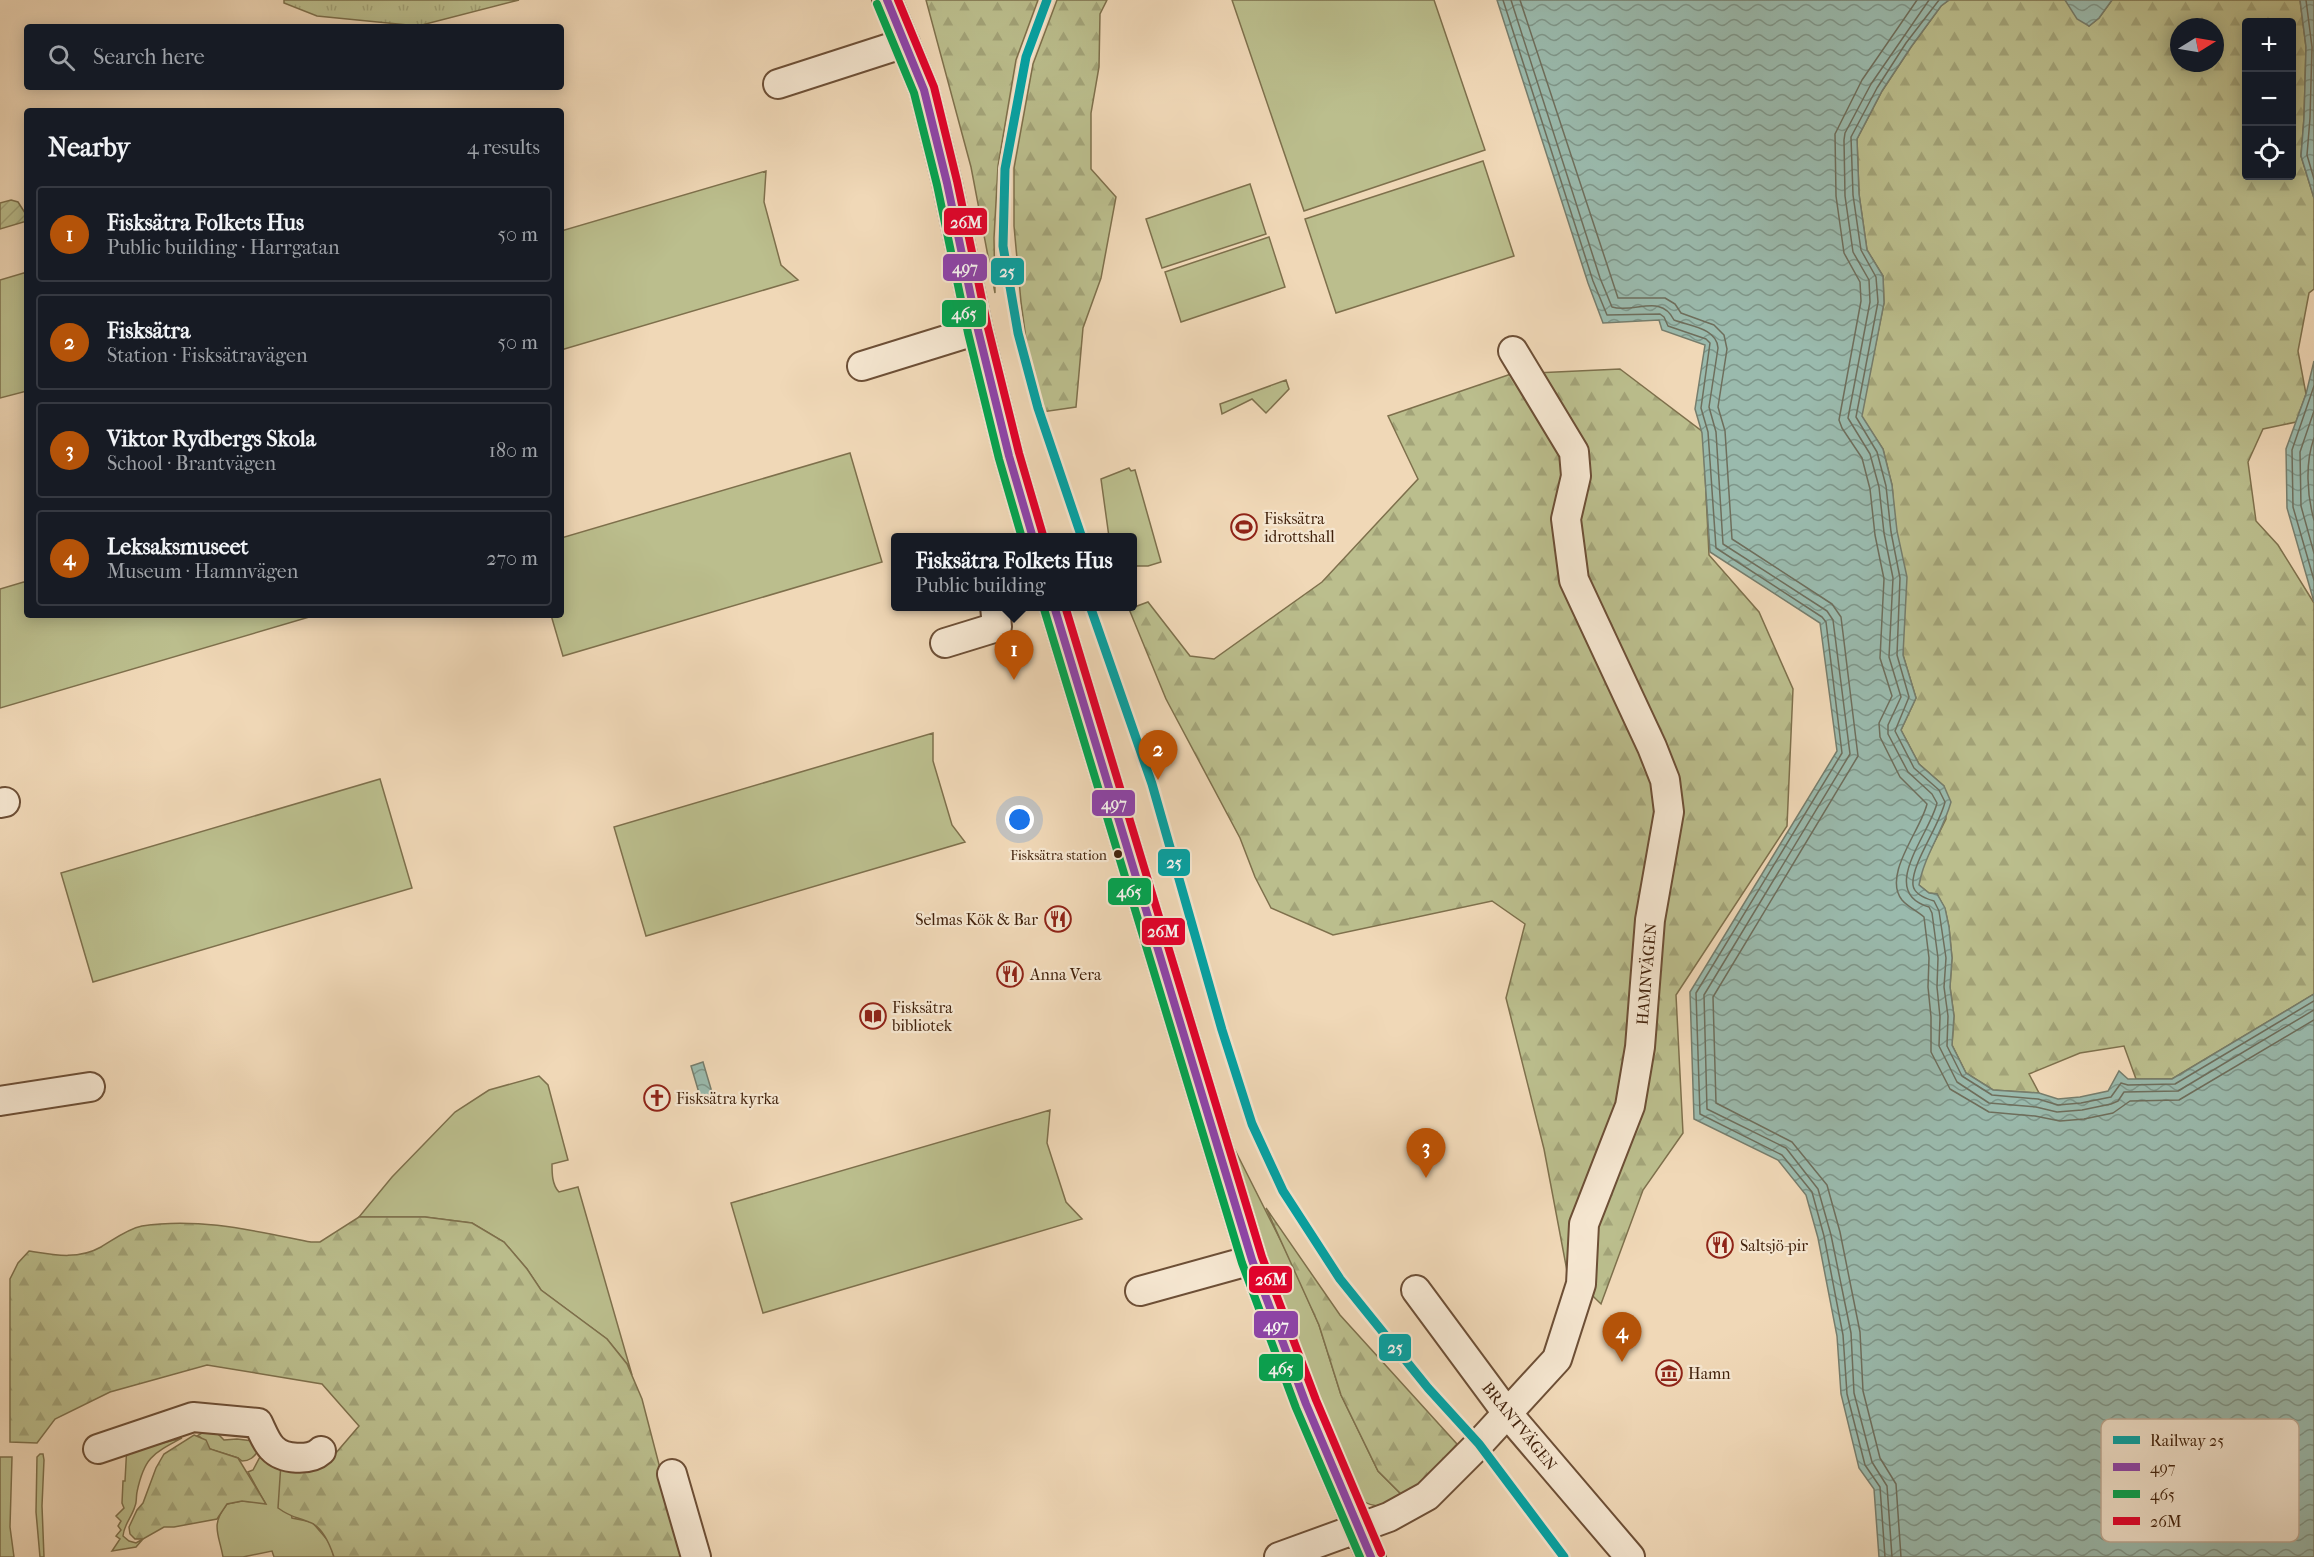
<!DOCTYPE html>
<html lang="en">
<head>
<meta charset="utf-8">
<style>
	body { margin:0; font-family:"IM FELL French Canon",serif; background:#242831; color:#f1f3f6 }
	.controls { position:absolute; right:18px; top:18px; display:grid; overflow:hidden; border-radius:6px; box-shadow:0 3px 15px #0003 }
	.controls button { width:54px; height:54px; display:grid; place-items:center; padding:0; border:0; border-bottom:2px solid #363941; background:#171b24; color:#f1f3f6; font:30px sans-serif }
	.compass { position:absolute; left:2170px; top:18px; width:54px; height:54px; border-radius:50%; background:#171b24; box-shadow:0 3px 15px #0003; rotate:79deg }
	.you { position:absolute; left:1020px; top:820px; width:21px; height:21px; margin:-15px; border:4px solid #fff; border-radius:50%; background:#1a73e8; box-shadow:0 0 0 9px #1a73e833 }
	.badge { display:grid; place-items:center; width:39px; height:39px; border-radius:50%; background:#b45309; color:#fff; font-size:20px; font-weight:700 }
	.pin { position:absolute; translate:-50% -50px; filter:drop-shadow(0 2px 3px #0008) }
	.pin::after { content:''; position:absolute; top:32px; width:21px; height:18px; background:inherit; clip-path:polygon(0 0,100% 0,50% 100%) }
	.popup { position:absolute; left:891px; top:533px; width:246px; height:78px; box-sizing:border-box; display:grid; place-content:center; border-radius:6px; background:#171b24; filter:drop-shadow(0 2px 4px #0005); font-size:20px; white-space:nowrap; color:#9ea1a6 }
	.popup b { font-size:22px; color:#f1f3f6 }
	.popup::after { content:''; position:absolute; left:50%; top:100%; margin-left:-12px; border:12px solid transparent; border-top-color:#171b24 }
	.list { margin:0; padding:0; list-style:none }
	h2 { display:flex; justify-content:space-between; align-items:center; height:78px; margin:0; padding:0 24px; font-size:26px }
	h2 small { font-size:20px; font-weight:400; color:#9ea1a6 }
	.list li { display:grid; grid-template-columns:39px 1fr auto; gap:18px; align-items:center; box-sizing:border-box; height:96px; margin:0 12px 12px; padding:0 12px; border:2px solid #363941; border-radius:6px }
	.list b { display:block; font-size:22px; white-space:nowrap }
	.list p { margin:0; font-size:20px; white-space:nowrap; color:#9ea1a6 }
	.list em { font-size:20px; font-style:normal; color:#9ea1a6 }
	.icon { flex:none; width:33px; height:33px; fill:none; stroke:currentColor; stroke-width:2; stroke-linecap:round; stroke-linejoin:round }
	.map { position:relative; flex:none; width:2314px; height:1557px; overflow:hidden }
	.search { position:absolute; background:#171b24; box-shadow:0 3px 15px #0003; left:24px; top:24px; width:540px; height:66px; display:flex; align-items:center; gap:15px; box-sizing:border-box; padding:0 21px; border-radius:6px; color:#9ea1a6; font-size:22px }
	.panel { position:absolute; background:#171b24; box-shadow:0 3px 15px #0003; left:24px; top:108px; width:540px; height:510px; border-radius:6px }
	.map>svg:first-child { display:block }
	.grass { fill:#bbbe8d; stroke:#7e704c; stroke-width:1.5 }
	.forest { fill:url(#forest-firs); stroke:#7e704c; stroke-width:1.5; fill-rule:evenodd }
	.park { fill:url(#park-tufts); stroke:#7e704c; stroke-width:1.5 }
	.garden { fill:url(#garden-furrows); stroke:#7e704c; stroke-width:1.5 }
	.water { fill:url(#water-waves); stroke:#767d6c; stroke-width:1.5 }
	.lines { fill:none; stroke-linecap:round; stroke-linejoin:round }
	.shore { stroke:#6e6e5c; stroke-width:1.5 }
	.minor-casing { stroke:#6d4f36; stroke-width:32 }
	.minor { stroke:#f5e6d0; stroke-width:28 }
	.bus-1-casing { stroke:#f5e6d0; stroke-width:12 }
	.bus-2-casing { stroke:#f5e6d0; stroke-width:12 }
	.bus-3-casing { stroke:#f5e6d0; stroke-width:12 }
	.bus-1 { stroke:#8e44ad; stroke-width:8 }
	.bus-2 { stroke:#00a651; stroke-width:8 }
	.bus-3 { stroke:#e4002b; stroke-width:8 }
	.rail-1-casing { stroke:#f5e6d0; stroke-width:14 }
	.rail-1 { stroke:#03a3a5; stroke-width:9 }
	.bus-dot { fill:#41210b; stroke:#f5e6d0; stroke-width:2 }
	.labels { text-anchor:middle; stroke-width:4.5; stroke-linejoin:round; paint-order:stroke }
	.bus-label { font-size:14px; fill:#41210b; stroke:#f5e6d0; text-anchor:end }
	.poi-label { font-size:16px; fill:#41210b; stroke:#f5e6d0; text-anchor:start }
	.street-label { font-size:16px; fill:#41210b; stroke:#f5e6d0 }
	.key { fill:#f5e6d0; stroke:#bfab95; stroke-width:1.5 }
	.key-label { font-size:16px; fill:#41210b }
	.line-badge { stroke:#f5e6d0; stroke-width:2 }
	.badge-label { font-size:16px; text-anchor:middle; font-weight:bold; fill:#fff }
</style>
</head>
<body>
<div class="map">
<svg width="2314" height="1557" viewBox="0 0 2314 1557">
	<defs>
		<pattern id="forest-firs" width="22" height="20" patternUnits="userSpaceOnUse" patternTransform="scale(1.5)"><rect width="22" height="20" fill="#bbbe8d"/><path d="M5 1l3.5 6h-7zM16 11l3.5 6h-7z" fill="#a2a378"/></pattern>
		<pattern id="park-tufts" width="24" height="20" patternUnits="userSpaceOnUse" patternTransform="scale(1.5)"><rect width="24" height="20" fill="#bbbe8d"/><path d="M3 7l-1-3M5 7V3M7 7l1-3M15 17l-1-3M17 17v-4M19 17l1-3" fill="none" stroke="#a2a378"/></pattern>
		<pattern id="garden-furrows" width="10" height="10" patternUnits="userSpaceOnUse" patternTransform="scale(1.5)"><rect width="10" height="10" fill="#bbbe8d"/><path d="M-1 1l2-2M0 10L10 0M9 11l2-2" fill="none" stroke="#a2a378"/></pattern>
		<pattern id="water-waves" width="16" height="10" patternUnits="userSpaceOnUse" patternTransform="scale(1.5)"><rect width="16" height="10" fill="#9abaad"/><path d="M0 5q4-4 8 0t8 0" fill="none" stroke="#7f978b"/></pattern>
	</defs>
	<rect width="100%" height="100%" fill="#f0d8b7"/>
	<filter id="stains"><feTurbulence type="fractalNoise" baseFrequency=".00333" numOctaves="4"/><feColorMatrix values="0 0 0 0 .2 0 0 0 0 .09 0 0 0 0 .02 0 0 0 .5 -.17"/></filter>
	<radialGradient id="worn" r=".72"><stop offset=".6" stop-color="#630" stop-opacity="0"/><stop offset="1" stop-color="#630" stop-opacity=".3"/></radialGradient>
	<path class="grass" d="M1232,0H1434L1485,150L1304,211Z
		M1483,161L1514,256L1336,313L1305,219Z
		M766,171L764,202L781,265L798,280L561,350V231Z
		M1250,184L1266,234L1162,268L1146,219Z
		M1269,237L1285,287L1181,322L1165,272Z
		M27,272V391L0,398V280Z
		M1286,380L1289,389L1266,413L1252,399L1222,414L1220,404Z
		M850,453L882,562L563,656L551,615H561V538Z
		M1129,468L1131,471L1135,470L1161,562L1148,566H1133L1132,538L1109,537L1101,479Z
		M27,581V615H316L0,708V589Z
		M933,733V761L952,825L965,842L646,936L614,827Z
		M380,779L412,888L93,982L61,873Z
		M539,1076L548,1085L568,1160L552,1164C552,1173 552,1185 559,1192L578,1187L632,1375L627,1364L607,1339L541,1290L527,1269L504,1242L472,1223L425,1217H359L392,1177L455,1112L489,1090Z
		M1050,1110L1047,1143L1066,1202L1082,1219L763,1313L731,1203Z
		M1228,1136L1291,1261L1319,1325L1341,1395L1378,1471L1403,1496C1379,1509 1373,1510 1351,1493L1266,1264Z
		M205,1431H215L224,1440L237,1439L253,1441L258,1451C254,1457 250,1461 242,1461L238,1458L210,1449L200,1437L197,1436Z
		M182,1438C152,1454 144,1458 137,1492C136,1496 137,1502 135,1506C132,1517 124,1524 123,1536L129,1541L136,1543L143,1539L136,1547L112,1551L120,1539L116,1536L121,1530L118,1526L121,1521L116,1516L124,1508L122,1503L123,1481H125L127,1444L151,1446Z
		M40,1454H43L44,1460L42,1506L44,1557H40L36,1512L37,1457Z
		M261,1455L281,1463L292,1518L312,1522L330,1543L334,1557H274L272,1551L243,1557H223C219,1534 210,1525 227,1504L242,1501L265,1503L248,1472L253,1470Z
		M0,1457H12L10,1527L14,1557H0Z"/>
	<path class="forest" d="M926,0H1038L1016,60L998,166L994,238L995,293L971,167Z
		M1057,0H1107L1100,14L1099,67L1091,113V169L1116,197L1101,278L1083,328L1076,407L1042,412L1026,339L1021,302L1014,226V168L1033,64Z
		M1949,0H2065L2089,26L2099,18L2112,0H2300L2306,47L2304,118L2301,156L2314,198V289L2309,293L2298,351L2306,394L2296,422L2263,429L2248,462L2256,521L2278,545L2314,603V994L2172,1079H2136L2124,1046L2080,1053L2029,1074L2039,1093L1993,1090L1966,1073L1952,1045L1954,1016L1950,987L1952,958L1949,927L1945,909L1937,894L1929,893L1919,885L1922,867L1946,819L1944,786L1919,764L1901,730L1916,698L1903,655V621L1892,485L1883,449L1861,416L1884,303L1883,276L1867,250L1859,194L1857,139L1882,91L1911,47L1941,6ZM2246,22H2292V176H2246ZM2179,27H2215V63H2179Z
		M1620,369L1703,432L1709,555L1759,612L1793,689L1787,826L1676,995L1683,1133L1643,1190L1601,1304L1567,1271L1544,1149L1506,998L1525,924L1492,901L1333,935L1271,908L1255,877L1240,838L1166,699L1129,609L1148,602L1190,656L1214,659L1322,582L1418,479L1388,416L1511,374Z
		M1266,1208L1340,1315L1457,1444L1421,1484L1403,1496L1378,1471L1341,1395L1319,1325Z
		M359,1217H425L472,1223L504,1242L527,1269L541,1290L607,1339L627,1364L642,1399L683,1557H334C330,1545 322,1526 309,1522C294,1516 292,1518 278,1508L281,1463L310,1464L335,1454L359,1426L322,1384L207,1365L110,1392L55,1419L37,1443L10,1442V1279L18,1263L29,1251C54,1255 78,1260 101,1247C113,1240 127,1229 142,1226C199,1217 255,1231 311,1242H320Z
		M194,1435L206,1440L210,1449L238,1458L266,1504L242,1501L227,1504L217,1519L174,1527H164L143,1539H135L130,1534L129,1527L137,1510L143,1503L156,1468L164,1454Z"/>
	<path class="park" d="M284,0H519L418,26L317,16L284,3Z"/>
	<path class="garden" d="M11,200L18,202L27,216V221L0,229V203Z"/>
	<path class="water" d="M1497,0H1949L1941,6L1911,47L1882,91L1857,139L1859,194L1867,250L1883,276L1884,303L1862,416L1883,449L1892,485L1897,531L1907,577L1903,655L1916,698L1901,730L1919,764L1944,786L1951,802C1943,831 1924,856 1919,885L1929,893L1937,894L1945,908L1949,927L1952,958L1950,987L1954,1016L1952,1045L1966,1073L1993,1090L2039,1093L2058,1099L2080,1097L2108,1091L2119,1071L2128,1079H2172L2314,994V1557H1879L1874,1489L1859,1468L1841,1394L1837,1336L1818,1238L1806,1195L1778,1160L1694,1119L1690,992L1837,751L1820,623L1710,552L1702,433L1695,409L1705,345L1662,330L1659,320L1603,323L1588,283Z
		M2065,0H2112L2099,18L2089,26L2077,19Z
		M2300,0H2314V198L2301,156L2304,118L2306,47Z
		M2314,361V602L2287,508L2286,449L2306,394Z
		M703,1062L714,1099L702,1103L691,1066Z"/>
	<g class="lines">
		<path class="shore" d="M1503,0L1593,281L1607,315L1660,314L1664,317L1668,326L1706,339L1710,343L1701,408L1708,432L1716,548L1822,617L1826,622L1842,753L1696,993L1700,1114L1782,1155L1812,1192L1824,1236L1843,1335L1847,1394L1865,1465L1880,1487L1885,1557
			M1511,0L1600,278L1612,307C1634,314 1661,293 1674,320C1689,326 1717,328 1718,348L1709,407L1716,432L1723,544L1827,611L1833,620L1850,754L1704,995L1707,1109L1786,1148L1818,1189L1831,1235L1851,1333L1854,1393L1872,1462L1887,1486L1892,1557
			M1520,0L1618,298H1665L1675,304L1681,313L1714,325L1724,335L1727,349L1718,407L1725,431L1732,539L1832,604L1841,617L1858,756L1713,997L1716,1103L1792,1142L1827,1185L1840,1232L1860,1332L1863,1391L1880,1458L1896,1484L1901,1557
			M1917,0L1862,80L1835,134L1836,196L1844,253L1860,282L1861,301L1839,420L1842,428L1862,458L1870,489L1875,535L1884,579L1880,658L1892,696L1879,723L1880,737L1900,777L1927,804C1921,830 1882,875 1902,900C1908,907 1917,911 1924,917L1929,958L1928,987L1931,1017V1052L1950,1089L1989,1112L2035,1116L2060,1121L2084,1119L2113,1113L2130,1101L2179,1100L2314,1020
			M1929,0L1871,84L1845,133L1844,140L1845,196L1853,252L1869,280L1870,302L1848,418L1870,454L1879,487L1884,533L1893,578L1889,657L1901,697L1888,725V734L1908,772L1932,794L1937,803C1930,834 1877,892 1929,907L1932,913L1938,958L1937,987L1940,1017L1939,1046L1957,1082L1989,1103L2036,1107L2057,1112L2082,1110L2111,1104L2118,1101L2124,1092L2178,1091L2314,1010
			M1939,0L1906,43L1877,88L1851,137L1853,195L1861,250L1876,277L1878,302L1856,417L1877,452L1886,486L1891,532L1900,578L1897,655L1909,697L1895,731L1914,768L1939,790L1945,802C1939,827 1911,864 1913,885C1914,894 1927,899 1934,901L1939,911L1946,958L1944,987L1948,1016L1947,1046L1962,1076L1992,1095L2038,1099L2058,1105L2081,1103L2111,1097L2121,1083L2128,1085L2175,1084L2314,1001
			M2306,0L2312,47L2310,118L2307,155L2314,179
			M2314,386L2292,450L2293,507L2314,580
			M2314,411L2300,452L2301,506L2314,553
			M2314,438C2305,463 2307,495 2314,520"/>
		<g class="minor-casing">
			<path id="minor" d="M887,0L924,90L947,183L978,330L1009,456L1033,538
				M778,84L905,43
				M862,366L978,330
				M1054,606L1252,1260L1306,1404L1371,1557
				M945,643L997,627L995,606
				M0,803L5,802
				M0,1101L90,1087
				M1416,1290L1507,1413L1630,1557
				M1140,1291L1252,1260
				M98,1449L193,1417L258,1423C262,1431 266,1442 272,1448C283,1460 310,1461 321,1451
				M672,1474L696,1557
				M1279,1557L1389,1517L1427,1496L1479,1444L1557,1359L1581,1284L1584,1224L1630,1106L1640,1047L1650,920L1669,812L1665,780L1652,747L1574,580L1566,519L1576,476L1574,452L1513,351"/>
		</g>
		<use href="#minor" class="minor"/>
		<g class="bus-1-casing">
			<path id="bus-1" d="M887,0L924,90L947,183L978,330L1009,456L1033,538
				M1054,606L1252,1260L1306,1404L1371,1557"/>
		</g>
		<g class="bus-2-casing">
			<path id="bus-2" d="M877,4L914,93L937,185L968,333L999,459L1022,538
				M1044,609L1242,1263L1296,1408L1360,1557"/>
		</g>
		<g class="bus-3-casing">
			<path id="bus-3" d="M898,0L934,87L957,181L988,328L1019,453L1043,535
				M1065,606L1262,1257L1316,1400L1381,1553"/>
		</g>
		<use href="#bus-1" class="bus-1"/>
		<use href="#bus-2" class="bus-2"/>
		<use href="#bus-3" class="bus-3"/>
		<g class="rail-1-casing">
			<path id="rail-1" d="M1047,0L1026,57L1005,169L1003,246L1018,333L1038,408L1082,538
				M1090,606L1152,784L1222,1030L1252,1124L1283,1191L1340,1279L1428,1388L1479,1444L1564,1557"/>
		</g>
		<use href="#rail-1" class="rail-1"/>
	</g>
	<defs>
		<g id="stadium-ring" transform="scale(1.35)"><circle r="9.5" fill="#f5e6d0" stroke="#8f2418" stroke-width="1.5"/><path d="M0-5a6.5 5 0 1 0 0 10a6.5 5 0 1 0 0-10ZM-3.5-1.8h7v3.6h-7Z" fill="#8f2418"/></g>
		<g id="restaurant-ring" transform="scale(1.35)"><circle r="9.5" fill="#f5e6d0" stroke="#8f2418" stroke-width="1.5"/><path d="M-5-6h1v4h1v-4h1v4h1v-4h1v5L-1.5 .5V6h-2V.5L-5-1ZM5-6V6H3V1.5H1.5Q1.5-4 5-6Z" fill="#8f2418"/></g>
		<g id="library-ring" transform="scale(1.35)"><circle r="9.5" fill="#f5e6d0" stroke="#8f2418" stroke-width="1.5"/><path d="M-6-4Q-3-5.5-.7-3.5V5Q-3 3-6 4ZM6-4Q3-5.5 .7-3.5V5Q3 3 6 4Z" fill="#8f2418"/></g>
		<g id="church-ring" transform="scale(1.35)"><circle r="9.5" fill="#f5e6d0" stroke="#8f2418" stroke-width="1.5"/><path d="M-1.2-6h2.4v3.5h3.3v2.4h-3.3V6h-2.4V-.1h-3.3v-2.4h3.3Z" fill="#8f2418"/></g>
		<g id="museum-ring" transform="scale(1.35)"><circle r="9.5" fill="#f5e6d0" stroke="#8f2418" stroke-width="1.5"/><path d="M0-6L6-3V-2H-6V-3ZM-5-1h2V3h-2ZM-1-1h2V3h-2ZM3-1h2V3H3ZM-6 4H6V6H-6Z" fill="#8f2418"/></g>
	</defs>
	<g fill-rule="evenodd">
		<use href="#stadium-ring" x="1244" y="527"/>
		<use href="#restaurant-ring" x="1058" y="919"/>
		<use href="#restaurant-ring" x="1010" y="974"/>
		<use href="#library-ring" x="873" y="1016"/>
		<use href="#church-ring" x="657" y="1098"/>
		<use href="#restaurant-ring" x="1720" y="1245"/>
		<use href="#museum-ring" x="1669" y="1373"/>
	</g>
	<circle class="bus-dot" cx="1118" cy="854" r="5"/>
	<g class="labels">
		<g class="bus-label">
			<text x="1107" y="860">Fisksätra station</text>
		</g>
		<g class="poi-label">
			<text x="1264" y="524">Fisksätra<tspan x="1264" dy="18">idrottshall</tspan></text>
			<text x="1038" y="925" text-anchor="end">Selmas Kök &amp; Bar</text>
			<text x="1030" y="980">Anna Vera</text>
			<text x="892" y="1013">Fisksätra<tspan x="892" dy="18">bibliotek</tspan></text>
			<text x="676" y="1104">Fisksätra kyrka</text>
			<text x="1740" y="1251">Saltsjö-pir</text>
			<text x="1688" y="1379">Hamn</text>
		</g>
		<g class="street-label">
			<text transform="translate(1646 974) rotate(-85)" y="6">HAMNVÄGEN</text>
			<text transform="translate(1520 1426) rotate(51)" y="6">BRANTVÄGEN</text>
		</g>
	</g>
	<rect x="2101" y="1419" width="198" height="123" rx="9" class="key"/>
	<rect x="2113" y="1436" width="27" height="8" fill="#03a3a5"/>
	<rect x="2113" y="1463" width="27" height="8" fill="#8e44ad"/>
	<rect x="2113" y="1490" width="27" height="8" fill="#00a651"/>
	<rect x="2113" y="1517" width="27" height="8" fill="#e4002b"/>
	<g class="key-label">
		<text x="2150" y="1446">Railway 25</text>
		<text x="2150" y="1473">497</text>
		<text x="2150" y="1500">465</text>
		<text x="2150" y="1527">26M</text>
	</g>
	<g class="line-badge">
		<rect x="943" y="207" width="45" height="29" rx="6" fill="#e4002b"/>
		<rect x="942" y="253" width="46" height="29" rx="6" fill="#8e44ad"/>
		<rect x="990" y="257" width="35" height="29" rx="6" fill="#03a3a5"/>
		<rect x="941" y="299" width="46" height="29" rx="6" fill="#00a651"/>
		<rect x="1091" y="789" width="45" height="28" rx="6" fill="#8e44ad"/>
		<rect x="1157" y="848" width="34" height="29" rx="6" fill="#03a3a5"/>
		<rect x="1107" y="877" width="45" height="29" rx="6" fill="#00a651"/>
		<rect x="1141" y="917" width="45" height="29" rx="6" fill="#e4002b"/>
		<rect x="1248" y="1265" width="45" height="29" rx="6" fill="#e4002b"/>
		<rect x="1253" y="1310" width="46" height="29" rx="6" fill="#8e44ad"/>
		<rect x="1378" y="1333" width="34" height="29" rx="6" fill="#03a3a5"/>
		<rect x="1258" y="1353" width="46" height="29" rx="6" fill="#00a651"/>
	</g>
	<g class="badge-label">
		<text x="966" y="228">26M</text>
		<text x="965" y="273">497</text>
		<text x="1007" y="277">25</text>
		<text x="964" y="319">465</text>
		<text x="1114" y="809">497</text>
		<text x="1174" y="868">25</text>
		<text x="1129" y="897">465</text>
		<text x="1163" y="937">26M</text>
		<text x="1271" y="1285">26M</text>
		<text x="1276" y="1331">497</text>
		<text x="1395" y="1353">25</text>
		<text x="1281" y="1374">465</text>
	</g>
	<rect width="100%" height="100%" filter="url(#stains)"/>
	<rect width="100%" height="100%" fill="url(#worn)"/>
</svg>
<div class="controls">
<button>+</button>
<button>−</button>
<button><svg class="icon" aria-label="locate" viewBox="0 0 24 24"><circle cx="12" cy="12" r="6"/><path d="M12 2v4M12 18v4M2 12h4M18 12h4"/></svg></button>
</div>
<svg class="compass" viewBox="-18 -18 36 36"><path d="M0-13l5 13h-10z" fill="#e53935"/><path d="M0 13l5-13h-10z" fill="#9ea1a6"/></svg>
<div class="you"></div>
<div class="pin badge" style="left:1014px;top:680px">1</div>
<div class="popup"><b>Fisksätra Folkets Hus</b>Public building</div>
<div class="pin badge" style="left:1158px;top:780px">2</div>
<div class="pin badge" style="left:1426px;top:1178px">3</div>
<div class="pin badge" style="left:1622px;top:1362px">4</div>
<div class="search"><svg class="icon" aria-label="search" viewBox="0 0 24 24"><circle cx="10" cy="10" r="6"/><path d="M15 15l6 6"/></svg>Search here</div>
<section class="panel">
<h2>Nearby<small>4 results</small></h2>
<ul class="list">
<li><span class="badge">1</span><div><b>Fisksätra Folkets Hus</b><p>Public building · Harrgatan</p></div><em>50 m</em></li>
<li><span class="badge">2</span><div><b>Fisksätra</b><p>Station · Fisksätravägen</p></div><em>50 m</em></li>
<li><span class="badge">3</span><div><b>Viktor Rydbergs Skola</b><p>School · Brantvägen</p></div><em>180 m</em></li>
<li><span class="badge">4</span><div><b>Leksaksmuseet</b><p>Museum · Hamnvägen</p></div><em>270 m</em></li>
</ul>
</section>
</div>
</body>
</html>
